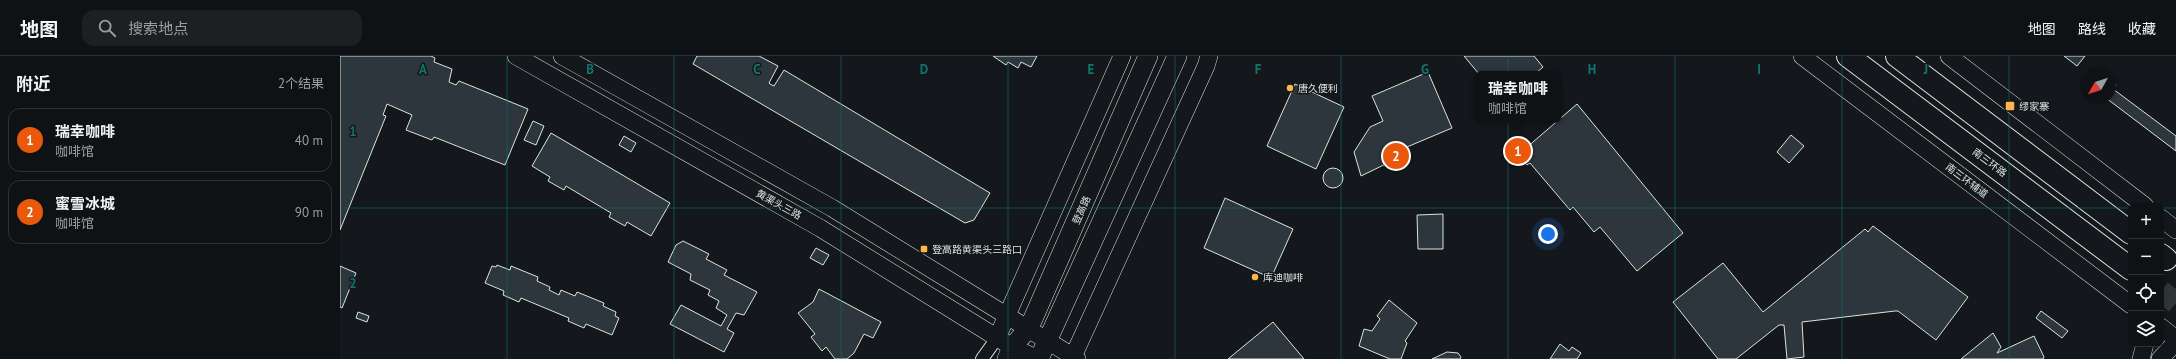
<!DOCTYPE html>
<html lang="zh">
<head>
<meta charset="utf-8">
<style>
	body { margin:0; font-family:"PT Sans","Noto Sans SC",sans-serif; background:#1d2022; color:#f1f3f6 }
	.controls { position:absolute; right:12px; bottom:12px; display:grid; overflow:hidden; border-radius:8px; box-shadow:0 2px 10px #0003 }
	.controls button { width:36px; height:36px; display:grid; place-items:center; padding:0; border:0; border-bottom:1px solid #2f3234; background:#0f1215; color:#f1f3f6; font:20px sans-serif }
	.compass { position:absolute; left:1740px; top:12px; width:36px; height:36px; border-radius:50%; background:#0f1215; box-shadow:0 2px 10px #0003; rotate:231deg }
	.you { position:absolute; left:1208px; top:178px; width:14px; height:14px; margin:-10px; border:3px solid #fff; border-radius:50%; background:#1a73e8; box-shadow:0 0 0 6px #1a73e833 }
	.badge { display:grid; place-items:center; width:26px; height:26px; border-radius:50%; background:#ea580c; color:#fff; font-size:13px; font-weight:700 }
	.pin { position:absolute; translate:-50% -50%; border:2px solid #fff; box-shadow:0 1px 4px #0006 }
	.popup { position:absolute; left:1134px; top:15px; width:88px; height:52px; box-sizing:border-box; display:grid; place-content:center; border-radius:8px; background:#0f1215; filter:drop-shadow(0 1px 3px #0005); font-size:13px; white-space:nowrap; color:#9b9ea0 }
	.popup b { font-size:15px; color:#f1f3f6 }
	.popup::after { content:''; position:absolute; left:50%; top:100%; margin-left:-8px; border:8px solid transparent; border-top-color:#0f1215 }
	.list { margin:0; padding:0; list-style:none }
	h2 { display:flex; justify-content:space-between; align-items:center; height:52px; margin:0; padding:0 16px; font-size:17px }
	h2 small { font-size:13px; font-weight:400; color:#9b9ea0 }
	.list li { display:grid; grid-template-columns:26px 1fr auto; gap:12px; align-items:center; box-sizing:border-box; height:64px; margin:0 8px 8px; padding:0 8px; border:1px solid #2f3234; border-radius:12px }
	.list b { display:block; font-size:15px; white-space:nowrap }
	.list p { margin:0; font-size:13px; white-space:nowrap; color:#9b9ea0 }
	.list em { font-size:13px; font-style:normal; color:#9b9ea0 }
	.icon { flex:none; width:22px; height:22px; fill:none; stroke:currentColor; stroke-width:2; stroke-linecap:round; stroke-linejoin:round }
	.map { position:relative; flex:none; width:1836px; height:303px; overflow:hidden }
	header { display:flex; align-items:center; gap:24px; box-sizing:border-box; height:56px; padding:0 20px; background:#0f1215; border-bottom:1px solid #2f3234 }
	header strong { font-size:19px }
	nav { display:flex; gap:22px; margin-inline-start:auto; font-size:14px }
	.search { width:280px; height:36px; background:#1d2022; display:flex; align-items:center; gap:10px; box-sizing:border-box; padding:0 14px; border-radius:12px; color:#9b9ea0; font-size:15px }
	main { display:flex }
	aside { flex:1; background:#0f1215 }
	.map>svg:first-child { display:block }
	.building { fill:#2c363c; stroke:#d8e6dc }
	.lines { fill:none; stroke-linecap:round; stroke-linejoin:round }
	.highway-tunnel { stroke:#313739; stroke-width:22; stroke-dasharray:22 11; stroke-linecap:butt }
	.street-casing { stroke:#d8e6dc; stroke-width:14 }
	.secondary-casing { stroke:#d8e6dc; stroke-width:18 }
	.primary-casing { stroke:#d8e6dc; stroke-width:20 }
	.highway-casing { stroke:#d8e6dc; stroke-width:24 }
	.street { stroke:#14181c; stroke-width:12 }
	.secondary { stroke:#14181c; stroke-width:17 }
	.primary { stroke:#14181c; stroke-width:19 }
	.highway { stroke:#14181c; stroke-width:22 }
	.grid { fill:none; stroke:#0f766e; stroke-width:1; stroke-opacity:0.55 }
	.poi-dot { fill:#ffb74d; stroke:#14181c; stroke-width:1.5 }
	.labels { text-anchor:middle; stroke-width:3; stroke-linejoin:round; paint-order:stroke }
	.poi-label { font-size:10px; fill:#d8e6dc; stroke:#14181c; text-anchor:start }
	.street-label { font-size:10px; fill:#d8e6dc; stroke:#14181c }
	.grid-label { font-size:13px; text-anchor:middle; font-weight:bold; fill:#0f766e; stroke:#14181c; stroke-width:3; stroke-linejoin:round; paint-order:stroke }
</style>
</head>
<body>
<header>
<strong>地图</strong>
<div class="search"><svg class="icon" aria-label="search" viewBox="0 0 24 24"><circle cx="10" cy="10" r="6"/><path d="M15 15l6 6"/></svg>搜索地点</div>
<nav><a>地图</a><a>路线</a><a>收藏</a></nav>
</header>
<main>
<aside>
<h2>附近<small>2个结果</small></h2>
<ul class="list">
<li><span class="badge">1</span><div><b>瑞幸咖啡</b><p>咖啡馆</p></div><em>40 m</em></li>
<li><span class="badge">2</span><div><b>蜜雪冰城</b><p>咖啡馆</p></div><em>90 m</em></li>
</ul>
</aside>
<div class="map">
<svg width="1836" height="303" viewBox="0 0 1836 303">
	<rect width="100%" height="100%" fill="#14181c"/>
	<path class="building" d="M0,0H91L95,2L94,6L112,13L109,26L116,29L119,25L188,53L165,109L94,81L92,84L66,74L72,59L47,48L43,59L46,60L0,174Z
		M357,0H419L438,10L429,27L430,28L434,30L444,14L650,137L634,164L625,167L353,8Z
		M653,0H697L691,11L681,6L678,12L668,6L666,9Z
		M1124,0H1194L1203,11L1195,18H1139Z
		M1724,0H1745L1737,10Z
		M1088,16L1112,72L1055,96L1056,103L1021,120L1014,96L1030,71L1043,65L1032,40Z
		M1770,24L1776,29L1773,33L1836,80V95L1766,42H1770Z
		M955,28L1004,51L976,113L927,90Z
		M1237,48L1343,177L1297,215L1260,171L1254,176L1233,151L1230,154L1190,107L1187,109L1178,99Z
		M193,65L204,70L196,89L184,84Z
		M211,77L330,147L311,180L287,166L285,170L269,161L271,157L226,130L224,134L208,125L210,121L192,110Z
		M1451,79L1464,90L1449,107L1437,96Z
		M284,80L296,87L291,96L279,89Z
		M983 122a10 10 0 1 1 20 0a10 10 0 1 1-20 0Z
		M885,142L953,173L931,222L864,192Z
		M1103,158V193H1078L1077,159Z
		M1533,170L1628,241L1596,284L1558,255H1555L1462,266L1464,301L1447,303L1444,269H1439L1396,303H1378L1333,246L1383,207L1423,256L1525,173L1528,176Z
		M343,185L369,198L366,203L387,214L384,219L417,236L404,259L396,257L387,273L394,277L384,296L330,268L341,249L381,270L387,259L376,252L379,245L368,239L370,234L350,224L351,218L328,206L336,189Z
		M476,192L489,199L483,209L470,202Z
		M157,209L170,214L171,210L198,221L197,225L210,231L209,234L219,239L221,234L235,240L237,236L264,247L263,250L276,256L275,260L279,262L272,279L246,268L244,272L228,265L229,262L181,242L179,246L163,239L164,235L145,227L152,210L156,211Z
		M0,210L16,217L2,252L0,251Z
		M479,233L541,266L533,282L524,278L514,297L507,303H495L486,291L482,295L471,281L475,278L458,257L473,246Z
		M1049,244L1077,267L1065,285L1067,287L1061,303H1050L1019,290L1024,273L1032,275L1040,263L1037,260Z
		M1701,255L1728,275L1722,282L1696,262Z
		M18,256L29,260L27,266L16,262Z
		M933,266L964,303H888Z
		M1653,277L1661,291L1657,297L1694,280L1704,301L1703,303H1621Z
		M1220,288L1229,295L1232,291L1241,297L1237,303H1210Z
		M1107,296L1118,297L1121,301L1120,303H1092Z"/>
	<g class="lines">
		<path class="highway-tunnel" d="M1821,235L1836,247"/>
		<g class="street-casing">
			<path id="street" d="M642,303L657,282"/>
		</g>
		<g class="secondary-casing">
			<path id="secondary" d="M176,0L480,172L672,291L698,303
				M222,0L492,152L737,303
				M1462,0L1791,249
				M1609,0L1805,150
				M1821,162L1836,174
				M1821,271L1836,283
				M657,282L782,0
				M732,303L866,10L869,0
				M1801,303L1805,288
				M1820,303L1836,286"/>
		</g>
		<g class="primary-casing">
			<path id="primary" d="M667,303L672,291L689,272L808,0
				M699,303L837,0"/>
		</g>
		<g class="highway-casing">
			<path id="highway" d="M1508,0L1791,213
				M1557,0L1791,177
				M1821,199L1826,203"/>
		</g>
		<use href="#street" class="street"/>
		<use href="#secondary" class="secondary"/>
		<use href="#primary" class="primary"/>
		<use href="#highway" class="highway"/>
	</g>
	<path class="grid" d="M167,0V303M334,0V303M501,0V303M668,0V303M835,0V303M1001,0V303M1168,0V303M1335,0V303M1502,0V303M1669,0V303M0,152H1791M1821,152H1836"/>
	<g class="poi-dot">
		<circle cx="950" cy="32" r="4"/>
		<rect x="1665" y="45" width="10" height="10" rx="2"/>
		<rect x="580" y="189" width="8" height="8" rx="2"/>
		<circle cx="915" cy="221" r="4"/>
	</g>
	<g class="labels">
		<g class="poi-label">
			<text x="958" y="36">唐久便利</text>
			<text x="1679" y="54">缪家寨</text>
			<text x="592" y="197">登高路黄渠头三路口</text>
			<text x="923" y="225">库迪咖啡</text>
		</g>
		<g class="street-label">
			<text transform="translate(1650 106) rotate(37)" y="4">南三环路</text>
			<text transform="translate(1627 124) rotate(37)" y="4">南三环辅道</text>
			<text transform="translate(439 148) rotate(29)" y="4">黄渠头三路</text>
			<text transform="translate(741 154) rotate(-66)" y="4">登高路</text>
		</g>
	</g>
	<g class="grid-label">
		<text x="83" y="18">A</text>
		<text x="250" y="18">B</text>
		<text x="417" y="18">C</text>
		<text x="584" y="18">D</text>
		<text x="751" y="18">E</text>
		<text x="918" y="18">F</text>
		<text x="1085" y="18">G</text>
		<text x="1252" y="18">H</text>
		<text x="1419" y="18">I</text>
		<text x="1586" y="18">J</text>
		<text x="13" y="80">1</text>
		<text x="13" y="232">2</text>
	</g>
</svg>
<div class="controls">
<button>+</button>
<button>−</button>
<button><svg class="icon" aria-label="locate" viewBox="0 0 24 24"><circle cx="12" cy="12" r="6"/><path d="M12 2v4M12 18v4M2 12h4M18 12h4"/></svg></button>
<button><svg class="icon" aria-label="layers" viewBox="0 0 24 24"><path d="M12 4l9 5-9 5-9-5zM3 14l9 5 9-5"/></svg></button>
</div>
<svg class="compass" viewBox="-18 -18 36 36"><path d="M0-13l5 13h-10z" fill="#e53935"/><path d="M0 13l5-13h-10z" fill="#9b9ea0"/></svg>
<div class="you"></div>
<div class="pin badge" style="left:1178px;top:95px">1</div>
<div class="popup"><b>瑞幸咖啡</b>咖啡馆</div>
<div class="pin badge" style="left:1056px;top:100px">2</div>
</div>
</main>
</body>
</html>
